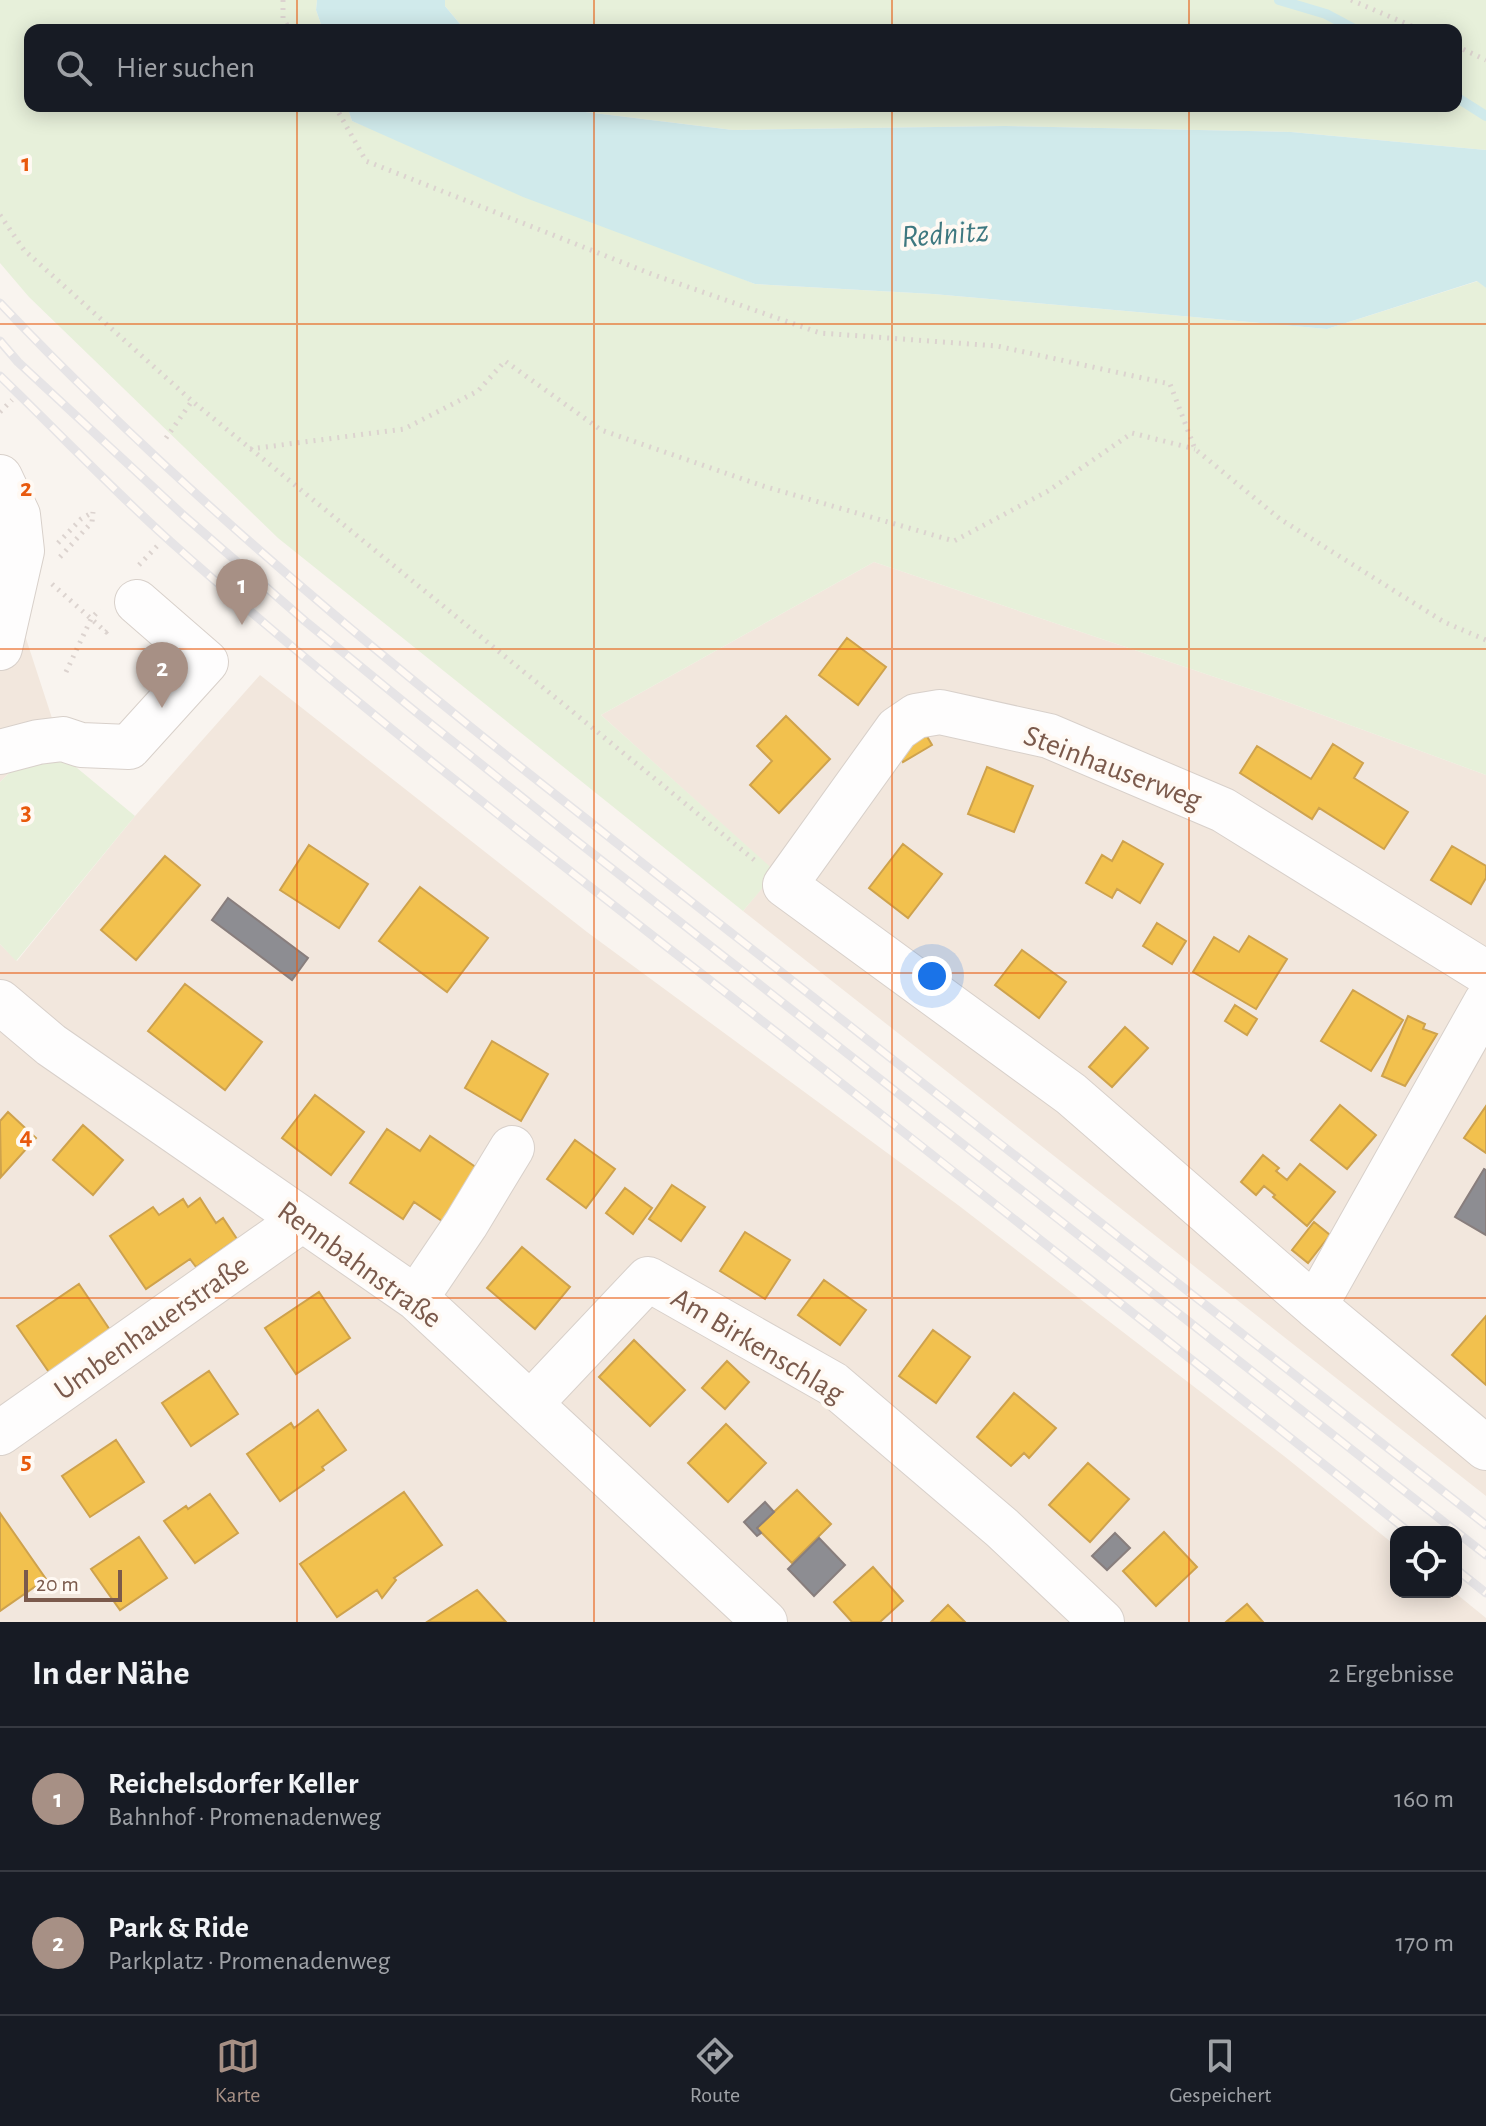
<!DOCTYPE html>
<html lang="de">
<head>
<meta charset="utf-8">
<style>
	body { margin:0; font-family:"Alegreya Sans",sans-serif; background:#242831; color:#f1f3f6 }
	.controls { position:absolute; right:24px; bottom:24px; display:grid; overflow:hidden; border-radius:16px; box-shadow:0 4px 20px #0003 }
	.controls button { width:72px; height:72px; display:grid; place-items:center; padding:0; border:0; border-bottom:2px solid #363941; background:#171b24; color:#f1f3f6; font:40px sans-serif }
	.scale { position:absolute; left:24px; bottom:20px; width:98px; box-sizing:border-box; padding-left:8px; border:4px solid #7b5a4c; border-top:0; font-size:22px; line-height:28px; white-space:nowrap; color:#7b5a4c; -webkit-text-stroke:6px #fff9f3; paint-order:stroke }
	.you { position:absolute; left:932px; top:976px; width:28px; height:28px; margin:-20px; border:6px solid #fff; border-radius:50%; background:#1a73e8; box-shadow:0 0 0 12px #1a73e833 }
	.badge { display:grid; place-items:center; width:52px; height:52px; border-radius:50%; background:#a79085; color:#fff; font-size:26px; font-weight:700 }
	.pin { position:absolute; translate:-50% -66px; filter:drop-shadow(0 2px 4px #0008) }
	.pin::after { content:''; position:absolute; top:42px; width:28px; height:24px; background:inherit; clip-path:polygon(0 0,100% 0,50% 100%) }
	.list { margin:0; padding:0; list-style:none }
	h2 { display:flex; justify-content:space-between; align-items:center; height:104px; margin:0; padding:0 32px; font-size:34px }
	h2 small { font-size:26px; font-weight:400; color:#9ea1a6 }
	.list li { display:grid; grid-template-columns:52px 1fr auto; gap:24px; align-items:center; box-sizing:border-box; height:144px; padding:0 32px; border-top:2px solid #363941 }
	.list b { display:block; font-size:30px; white-space:nowrap }
	.list p { margin:0; font-size:26px; white-space:nowrap; color:#9ea1a6 }
	.list em { font-size:26px; font-style:normal; color:#9ea1a6 }
	.icon { flex:none; width:44px; height:44px; fill:none; stroke:currentColor; stroke-width:2; stroke-linecap:round; stroke-linejoin:round }
	.map { position:relative; flex:none; width:1486px; height:1622px; overflow:hidden }
	.search { position:absolute; background:#171b24; box-shadow:0 4px 20px #0003; left:24px; right:24px; top:24px; height:88px; display:flex; align-items:center; gap:20px; box-sizing:border-box; padding:0 28px; border-radius:16px; color:#9ea1a6; font-size:30px }
	.sheet { height:392px; background:#171b24 }
	nav { display:flex; justify-content:space-around; align-items:center; box-sizing:border-box; height:112px; border-top:2px solid #363941; background:#171b24; font-size:22px; color:#9ea1a6 }
	nav a { display:grid; justify-items:center; gap:4px }
	nav .on { color:#a79085 }
	.map>svg:first-child { display:block }
	.residential { fill:#f2e7dd }
	.green { fill:#e7f0da }
	.water { fill:#d0eaeb }
	.homes { fill:#f2c14e; stroke:#cea24d; stroke-width:2 }
	.industry { fill:#8d8d92; stroke:#887e7d; stroke-width:2 }
	.lines { fill:none; stroke-linecap:round; stroke-linejoin:round }
	.stream { stroke:#d0eaeb; stroke-width:10 }
	.minor-casing { stroke:#d8d0ca; stroke-width:46 }
	.path { stroke:#dcd3cf; stroke-width:5; stroke-dasharray:2 6; stroke-linecap:butt }
	.minor { stroke:#fefdfd; stroke-width:44 }
	.rail-casing { stroke:#e6e4e6; stroke-width:9 }
	.rail { stroke:#fff9f3; stroke-width:6; stroke-dasharray:18; stroke-linecap:butt }
	.grid { fill:none; stroke:#e8590c; stroke-width:2; stroke-opacity:0.55 }
	.labels { text-anchor:middle; stroke-width:8; stroke-linejoin:round; paint-order:stroke }
	.street-label { font-size:30px; fill:#7b5a4c; stroke:#fff9f3 }
	.water-label { font-size:32px; font-style:italic; fill:#3e7880; stroke:#fff9f3 }
	.grid-label { font-size:26px; text-anchor:middle; font-weight:bold; fill:#e8590c; stroke:#fff9f3; stroke-width:8; stroke-linejoin:round; paint-order:stroke }
</style>
</head>
<body>
<div class="map">
<svg width="1486" height="1622" viewBox="0 0 1486 1622">
	<rect width="100%" height="100%" fill="#f9f4ef"/>
	<path class="residential" d="M0,457L5,574L65,758L14,768L0,782Z
		M874,562L1271,696L1486,775V1496L743,911L775,872L601,715Z
		M260,675L587,932L958,1205L1284,1456L1396,1546V1592H1454L1486,1618V1622H0V944L17,961L135,816Z"/>
	<path class="green" d="M0,0H317L316,10L323,30H30V106H347L352,121L755,284L933,294L1327,329L1478,281L1486,288V775L1271,696L874,562L601,715L776,872L743,911L278,538L29,297L0,263Z
		M445,0H1486V150L1291,132L1005,126L733,130L536,106H1456V30H465L445,6Z
		M65,758L135,816L16,961L0,944V782L14,768Z"/>
	<path class="water" d="M317,0H445V6L465,30H323L316,10Z
		M347,106H536L733,130L1005,126L1291,132L1486,150V288L1477,281L1327,329L933,294L755,284L523,197L352,121Z"/>
	<path class="homes" d="M847,638L886,667L858,705L819,675Z
		M786,716L830,759L779,813L750,785L772,761L757,746Z
		M925,733L932,745L903,762L897,750Z
		M1333,744L1363,763L1354,778L1408,812L1384,849L1319,808L1312,819L1240,773L1257,746L1311,779Z
		M987,767L1033,786L1014,832L968,814Z
		M1123,841L1163,864L1140,903L1117,889L1112,898L1086,883L1102,855L1112,861Z
		M903,844L942,874L908,918L869,888Z
		M309,845L368,884L339,928L280,890Z
		M1452,846L1486,866V878L1471,904L1431,880Z
		M165,856L200,885L136,960L101,930Z
		M420,887L488,938L447,992L379,941Z
		M1157,923L1186,941L1172,964L1143,946Z
		M1249,936L1287,959L1256,1009L1193,972L1214,937L1239,952Z
		M1022,950L1066,982L1039,1018L995,985Z
		M185,984L262,1042L225,1090L148,1031Z
		M1353,990L1403,1020L1371,1071L1321,1041Z
		M1235,1005L1257,1019L1247,1035L1225,1021Z
		M1408,1016L1425,1024L1423,1029L1437,1034L1405,1086L1382,1076Z
		M1125,1027L1148,1048L1112,1087L1089,1067Z
		M492,1041L548,1074L521,1121L465,1088Z
		M315,1095L364,1132L331,1175L282,1138Z
		M1340,1105L1376,1135L1347,1169L1311,1140Z
		M1486,1106V1153L1464,1138Z
		M8,1112L36,1138L1,1177L0,1121Z
		M83,1125L123,1160L93,1195L53,1160Z
		M387,1129L420,1151L430,1136L480,1170L445,1223L414,1202L403,1219L350,1183Z
		M575,1140L615,1169L586,1208L547,1179Z
		M1263,1155L1279,1168L1276,1171L1287,1180L1300,1164L1335,1192L1307,1226L1273,1197L1275,1195L1264,1186L1256,1195L1241,1182Z
		M672,1185L705,1207L681,1241L649,1219Z
		M625,1188L652,1208L633,1234L606,1213Z
		M200,1198L216,1223L223,1218L237,1239L196,1267L190,1259L146,1289L110,1236L153,1207L159,1215L183,1199L188,1207Z
		M1314,1222L1330,1235L1308,1263L1292,1250Z
		M745,1232L790,1260L765,1299L720,1271Z
		M522,1247L570,1287L535,1329L487,1288Z
		M824,1280L866,1310L840,1345L798,1315Z
		M79,1284L112,1333L51,1375L17,1326Z
		M319,1292L350,1338L296,1374L265,1328Z
		M1486,1316V1385L1452,1355Z
		M933,1330L970,1357L936,1403L899,1376Z
		M634,1340L685,1390L650,1426L599,1377Z
		M727,1361L749,1382L725,1409L702,1388Z
		M209,1371L238,1414L191,1446L162,1403Z
		M1014,1393L1056,1428L1029,1458L1024,1453L1011,1466L977,1437Z
		M318,1410L346,1450L322,1467L324,1470L280,1501L247,1454L291,1423L294,1428Z
		M726,1424L766,1463L728,1502L688,1463Z
		M116,1440L144,1482L90,1517L62,1476Z
		M1088,1463L1129,1499L1090,1542L1049,1505Z
		M797,1490L831,1524L792,1563L757,1528Z
		M404,1492L442,1545L394,1578L396,1580L382,1598L377,1590L337,1617L300,1564Z
		M210,1494L238,1533L195,1563L164,1521L186,1506L188,1509Z
		M0,1513L46,1579L0,1611Z
		M1164,1532L1197,1567L1156,1606L1123,1571Z
		M139,1537L167,1578L120,1610L91,1569Z
		M873,1567L903,1601L880,1622H852L834,1602Z
		M477,1590L506,1622H427Z
		M1247,1604L1263,1622H1226Z
		M948,1605L965,1622H931Z"/>
	<path class="industry" d="M228,898L308,958L292,980L212,920Z
		M1484,1169L1486,1170V1235L1455,1217Z
		M765,1502L774,1512L757,1528L761,1533L757,1536L744,1522Z
		M1115,1533L1130,1548L1107,1570L1092,1556Z
		M819,1538L845,1565L814,1596L788,1569Z"/>
	<g class="lines">
		<path class="stream" d="M1279,0L1326,14L1356,30
			M1456,97L1486,116"/>
		<g class="minor-casing">
			<path id="minor" d="M0,477L18,515L22,551L0,648
				M0,752L38,742L63,739L81,745L129,747L206,662L137,602
				M1486,973L1223,810L1049,736L940,712L916,716L897,729L785,885L1071,1094L1315,1306L1486,1448
				M0,1002L51,1045L416,1298L765,1622
				M416,1298L466,1224L512,1148
				M1315,1306L1486,1002
				M530,1404L648,1279L833,1384L1002,1528L1102,1622
				M0,1433L302,1220"/>
		</g>
		<path class="path" d="M283,0V18L290,30
			M1351,0L1421,30
			M1456,46L1486,60
			M335,106L366,161L654,275L820,333L997,346L1170,384L1195,449L1280,519L1444,622L1486,640
			M0,215L24,250L192,401L758,863
			M0,412L12,400
			M166,438L192,401
			M250,449L404,429L478,391L505,361L601,430L763,486L954,541L1048,491L1132,433L1195,449
			M58,543L81,519L93,512
			M60,557L92,522L93,512
			M139,565L160,543
			M52,584L106,632L110,628
			M66,672L91,619L100,609"/>
		<use href="#minor" class="minor"/>
		<g class="rail-casing">
			<path id="rail" d="M0,303C220,535 474,731 725,928C979,1127 1232,1326 1486,1525
				M0,341L18,362L182,514L305,621L416,712L573,838L1486,1555
				M0,376C57,431 112,489 171,542C372,721 586,883 798,1049C1002,1209 1206,1371 1409,1532
				M1456,1569L1486,1593"/>
		</g>
		<use href="#rail" class="rail"/>
	</g>
	<path class="grid" d="M297,0V30M594,0V30M892,0V30M1189,0V30M297,106V1622M594,106V1622M892,106V1622M1189,106V1622M0,324H1486M0,649H1486M0,973H1486M0,1298H1486"/>
	<g class="labels">
		<g class="street-label">
			<text transform="translate(1113 767) rotate(21)" y="10">Steinhauserweg</text>
			<text transform="translate(360 1264) rotate(36)" y="10">Rennbahnstraße</text>
			<text transform="translate(151 1327) rotate(-35)" y="10">Umbenhauerstraße</text>
			<text transform="translate(758 1345) rotate(31)" y="10">Am Birkenschlag</text>
		</g>
		<g class="water-label">
			<text transform="translate(945 233) rotate(-4)" y="11">Rednitz</text>
		</g>
	</g>
	<g class="grid-label">
		<text x="26" y="171">1</text>
		<text x="26" y="496">2</text>
		<text x="26" y="820">3</text>
		<text x="26" y="1144">4</text>
		<text x="26" y="1469">5</text>
	</g>
</svg>
<div class="controls">
<button><svg class="icon" aria-label="locate" viewBox="0 0 24 24"><circle cx="12" cy="12" r="6"/><path d="M12 2v4M12 18v4M2 12h4M18 12h4"/></svg></button>
</div>
<div class="scale">20 m</div>
<div class="you"></div>
<div class="pin badge" style="left:242px;top:625px">1</div>
<div class="pin badge" style="left:162px;top:708px">2</div>
<div class="search"><svg class="icon" aria-label="search" viewBox="0 0 24 24"><circle cx="10" cy="10" r="6"/><path d="M15 15l6 6"/></svg>Hier suchen</div>
</div>
<section class="sheet">
<h2>In der Nähe<small>2 Ergebnisse</small></h2>
<ul class="list">
<li><span class="badge">1</span><div><b>Reichelsdorfer Keller</b><p>Bahnhof · Promenadenweg</p></div><em>160 m</em></li>
<li><span class="badge">2</span><div><b>Park &amp; Ride</b><p>Parkplatz · Promenadenweg</p></div><em>170 m</em></li>
</ul>
</section>
<nav>
<a class="on"><svg class="icon" aria-label="map" viewBox="0 0 24 24"><path d="M3 6l6-2 6 2 6-2v14l-6 2-6-2-6 2zM9 4v14M15 6v14"/></svg>Karte</a>
<a><svg class="icon" aria-label="directions" viewBox="0 0 24 24"><path d="M12 3l9 9-9 9-9-9zM9 14v-3h6M13 9l2 2-2 2"/></svg>Route</a>
<a><svg class="icon" aria-label="saved" viewBox="0 0 24 24"><path d="M7 4h10v16l-5-4-5 4z"/></svg>Gespeichert</a>
</nav>
</body>
</html>
